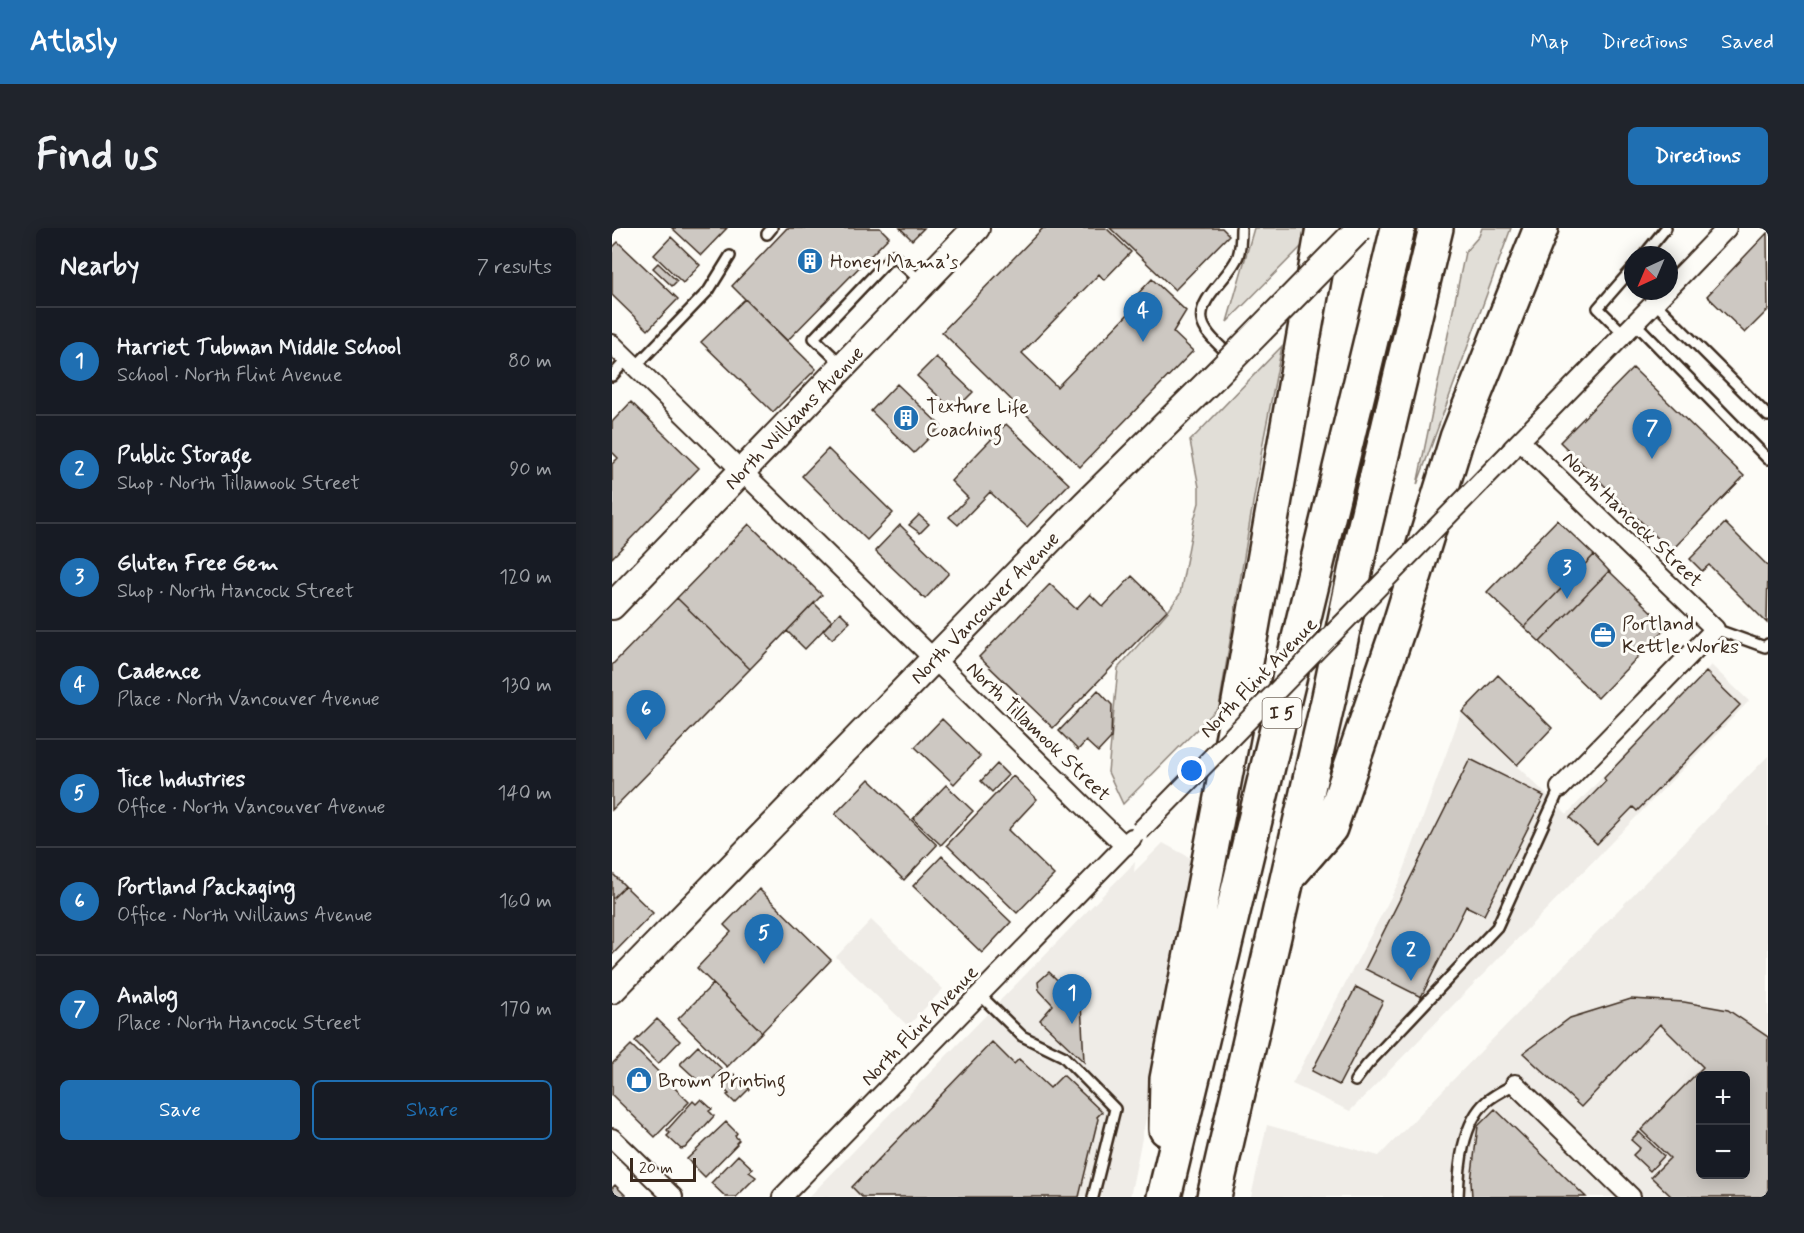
<!DOCTYPE html>
<html lang="en">
<head>
<meta charset="utf-8">
<style>
	body { margin:0; font-family:Mynerve,sans-serif; background:#20242c; color:#f1f3f6 }
	.controls { position:absolute; right:18px; bottom:18px; display:grid; overflow:hidden; border-radius:9px; box-shadow:0 3px 15px #0003 }
	.controls button { width:54px; height:54px; display:grid; place-items:center; padding:0; border:0; border-bottom:2px solid #363941; background:#171b24; color:#f1f3f6; font:30px sans-serif }
	.compass { position:absolute; left:1012px; top:18px; width:54px; height:54px; border-radius:50%; background:#171b24; box-shadow:0 3px 15px #0003; rotate:224deg }
	.scale { position:absolute; left:18px; bottom:15px; width:66px; box-sizing:border-box; padding-left:6px; border:3px solid #3b2a1e; border-top:0; font-size:16px; line-height:21px; white-space:nowrap; color:#3b2a1e; -webkit-text-stroke:4px #fdfcf7; paint-order:stroke }
	.you { position:absolute; left:580px; top:543px; width:21px; height:21px; margin:-15px; border:4px solid #fff; border-radius:50%; background:#1a73e8; box-shadow:0 0 0 9px #1a73e833 }
	.badge { display:grid; place-items:center; width:39px; height:39px; border-radius:50%; background:#1f6fb2; color:#fff; font-size:20px; font-weight:700 }
	.pin { position:absolute; translate:-50% -50px; filter:drop-shadow(0 2px 3px #0008) }
	.pin::after { content:''; position:absolute; top:32px; width:21px; height:18px; background:inherit; clip-path:polygon(0 0,100% 0,50% 100%) }
	.list { margin:0; padding:0; list-style:none }
	h2 { display:flex; justify-content:space-between; align-items:center; height:78px; margin:0; padding:0 24px; font-size:26px }
	h2 small { font-size:20px; font-weight:400; color:#9ea1a6 }
	.list li { display:grid; grid-template-columns:39px 1fr auto; gap:18px; align-items:center; box-sizing:border-box; height:108px; padding:0 24px; border-top:2px solid #363941 }
	.list b { display:block; font-size:22px; white-space:nowrap }
	.list p { margin:0; font-size:20px; white-space:nowrap; color:#9ea1a6 }
	.list em { font-size:20px; font-style:normal; color:#9ea1a6 }
	.actions { display:flex; gap:12px; padding:18px 24px }
	.actions a { flex:1; padding:14px 0; border:2px solid #1f6fb2; border-radius:9px; text-align:center; font-size:21px; color:#1f6fb2 }
	.actions .main { background:#1f6fb2; color:#fff }
	.map { position:relative; flex:none; width:1156px; height:969px; overflow:hidden; border-radius:9px }
	header { display:flex; align-items:center; gap:36px; box-sizing:border-box; height:84px; padding:0 30px; background:#1f6fb2; color:#fff }
	header strong { font-size:28px }
	nav { display:flex; gap:33px; margin-inline-start:auto; font-size:21px }
	.intro { display:flex; align-items:center; justify-content:space-between; box-sizing:border-box; height:144px; padding:0 36px }
	h1 { margin:0; font-size:42px }
	.button { padding:15px 27px; border-radius:9px; background:#1f6fb2; color:#fff; font-size:21px; font-weight:700 }
	main { display:flex; gap:36px; padding:0 36px }
	aside { flex:1; background:#171b24; border-radius:9px; box-shadow:0 3px 15px #0003 }
	.map>svg:first-child { display:block }
	.built { fill:#efece7; fill-rule:evenodd }
	.green { fill:#e1ded7; stroke:#8e847a; stroke-width:1.5 }
	.building { fill:#cdc8c2; stroke:#3b2a1e; stroke-width:1.5; fill-rule:evenodd }
	.lines { fill:none; stroke-linecap:round; stroke-linejoin:round }
	.lane-casing { stroke:#3b2a1e; stroke-width:14 }
	.street-casing { stroke:#3b2a1e; stroke-width:22 }
	.secondary-casing { stroke:#3b2a1e; stroke-width:30 }
	.highway-casing { stroke:#3b2a1e; stroke-width:38 }
	.lane { stroke:#fdfcf7; stroke-width:9 }
	.street { stroke:#fdfcf7; stroke-width:18 }
	.secondary { stroke:#fdfcf7; stroke-width:26 }
	.highway { stroke:#fdfcf7; stroke-width:33 }
	.street-bridge-casing { stroke:#3b2a1e; stroke-width:22; stroke-linecap:butt }
	.secondary-bridge-casing { stroke:#3b2a1e; stroke-width:30; stroke-linecap:butt }
	.street-bridge { stroke:#fdfcf7; stroke-width:18 }
	.secondary-bridge { stroke:#fdfcf7; stroke-width:26 }
	.labels { text-anchor:middle; stroke-width:6; stroke-linejoin:round; paint-order:stroke }
	.shield { fill:#fdfcf7; stroke:#75695f; stroke-width:1.5 }
	.shield-label { font-size:18px; font-weight:bold; fill:#3b2a1e }
	.poi-label { font-size:20px; fill:#3b2a1e; stroke:#fdfcf7; text-anchor:start }
	.street-label { font-size:20px; fill:#3b2a1e; stroke:#fdfcf7 }
</style>
</head>
<body>
<header>
<strong>Atlasly</strong>
<nav><a>Map</a><a>Directions</a><a>Saved</a></nav>
</header>
<div class="intro"><h1>Find us</h1><a class="button">Directions</a></div>
<main>
<aside>
<h2>Nearby<small>7 results</small></h2>
<ul class="list">
<li><span class="badge">1</span><div><b>Harriet Tubman Middle School</b><p>School · North Flint Avenue</p></div><em>80 m</em></li>
<li><span class="badge">2</span><div><b>Public Storage</b><p>Shop · North Tillamook Street</p></div><em>90 m</em></li>
<li><span class="badge">3</span><div><b>Gluten Free Gem</b><p>Shop · North Hancock Street</p></div><em>120 m</em></li>
<li><span class="badge">4</span><div><b>Cadence</b><p>Place · North Vancouver Avenue</p></div><em>130 m</em></li>
<li><span class="badge">5</span><div><b>Tice Industries</b><p>Office · North Vancouver Avenue</p></div><em>140 m</em></li>
<li><span class="badge">6</span><div><b>Portland Packaging</b><p>Office · North Williams Avenue</p></div><em>160 m</em></li>
<li><span class="badge">7</span><div><b>Analog</b><p>Place · North Hancock Street</p></div><em>170 m</em></li>
</ul>
<div class="actions"><a class="main">Save</a><a>Share</a></div>
</aside>
<div class="map">
<svg width="1156" height="969" viewBox="0 0 1156 969">
	<rect width="100%" height="100%" fill="#fdfcf7"/>
	<filter id="ink" filterUnits="userSpaceOnUse"><feTurbulence type="fractalNoise" baseFrequency=".0167" numOctaves="2"/><feDisplacementMap in="SourceGraphic" scale="12" xChannelSelector="R" yChannelSelector="G"/><feConvolveMatrix kernelMatrix="1 2 1 2 8 2 1 2 1" color-interpolation-filters="sRGB"/></filter>
	<g filter="url(#ink)">
		<path class="built" d="M1099,437L1137,473L738,883L680,856L789,650L849,485L955,586Z
			M1156,528V969H639L655,897L767,928ZM1088,848H1134V946H1088Z
			M551,615L586,634L518,969H197L523,634L522,644Z
			M259,692L331,761L296,798L224,729Z"/>
		<path class="green" d="M642,0H692L690,18L615,94Z
			M870,0H899L805,257L853,24L867,8Z
			M670,118L652,209L607,479L511,576L496,544L506,440L557,382L568,366L582,292L587,275V259L578,213Z"/>
		<path class="building" d="M60,0H115L89,27Z
			M175,0H268L277,9L175,113L120,58Z
			M288,0H312L300,12Z
			M431,0H494L519,24L492,52L487,46L410,125L445,159L522,80L517,75L540,51L574,83L561,104L581,123L468,239L330,104Z
			M498,0H610L617,7L563,62Z
			M1155,5L1156,82L1133,105L1095,68Z
			M59,9L88,37L71,55L42,27Z
			M6,14L66,71L36,102L0,67V20Z
			M46,35L65,53L60,58L41,40Z
			M133,71L204,141L161,184L89,114Z
			M324,129L361,164L342,183L305,148Z
			M1021,140L1132,248L1059,323L948,214Z
			M285,156L329,198L302,225L259,183Z
			M19,174L87,240L0,330V236L6,230L0,224V194Z
			M394,196L457,256L415,299L378,264L346,297L337,289L356,270L339,253Z
			M216,221L281,285L255,312L190,248Z
			M307,287L317,296L308,305L297,297Z
			M945,292L982,327L912,399L875,364Z
			M1113,295L1156,338L1155,395L1097,337L1090,343L1078,331Z
			M137,296L210,367L138,441L65,370Z
			M288,297L337,345L313,371L263,323Z
			M982,327L997,343L928,414L912,399Z
			M997,343L1055,399L986,470L928,414Z
			M520,348L555,382L441,500L367,429L438,356L464,381L478,366L491,379Z
			M65,370L138,441L0,582V437Z
			M202,375L220,393L193,421L175,403Z
			M228,384L238,394L220,411L211,402Z
			M1094,444L1128,477L1025,583L1021,579L985,616L958,590L994,553L992,550Z
			M886,447L940,500L905,537L850,484Z
			M486,462L500,477L499,510L486,524L474,513L466,522L447,503Z
			M330,491L368,528L342,556L303,519Z
			M858,531L932,568L872,687L854,678L809,769L753,741Z
			M385,536L396,547L380,564L369,553Z
			M401,548L425,571L396,602L442,647L405,685L335,617Z
			M257,551L325,617L292,652L223,586Z
			M334,557L361,583L329,617L301,591Z
			M330,628L399,694L370,725L301,658Z
			M0,645L13,658L0,671Z
			M13,658L41,685L0,727V671Z
			M147,661L219,732L150,804L85,740L119,704L112,697Z
			M437,744L469,775L472,834L428,792L441,777L427,762L426,754Z
			M101,756L150,804L115,839L66,791Z
			M744,759L771,773L727,857L700,843Z
			M1019,771L1072,774L1116,782L1156,809V969H1060L1039,949L1058,930L1029,902L1091,839L1048,796L969,879L911,825L958,790ZM1088,848H1134V946H1088Z
			M45,791L68,813L46,836L23,813Z
			M380,814L402,836L407,831L438,860L451,847L490,884L485,889L486,891L467,969H250L240,959Z
			M19,817L77,874L43,909L0,867V836Z
			M86,818L110,841L93,859L68,836Z
			M122,846L137,861L123,875L115,867L117,866L110,859Z
			M89,871L100,881L97,883L102,888L73,920L69,921L55,908L58,905L55,902L81,873L84,876Z
			M883,881L974,969H860L859,953L866,898Z
			M114,894L125,905L123,908L127,912L124,915L125,916L93,949L75,931Z
			M1027,904L1052,928L1038,943L1021,927L1028,920L1019,912Z
			M126,927L141,941L137,944L144,949L124,969H114L99,955Z
			M3,957L15,969H0V960Z"/>
		<g class="lines">
			<g class="lane-casing">
				<path id="lane" d="M155,6L160,0
					M1032,27L1054,0
					M1043,75L1156,188
					M1023,95L1156,231
					M1012,106L986,80L1021,40
					M619,129C610,119 592,106 590,92C586,70 619,48 626,28C629,19 629,10 629,0
					M230,137L202,110L281,27L309,54
					M23,139L97,62L118,28
					M0,148L15,131
					M1103,401L1153,419L1156,416
					M368,767L410,808L451,828L503,881L481,969
					M743,853L755,837L885,699L948,560
					M846,969C847,938 850,895 875,873C883,866 894,861 903,856"/>
			</g>
			<g class="street-casing">
				<path id="street" d="M1057,60L1115,0
					M0,116L513,618
					M908,213L1103,401L948,560
					M900,221L1054,63
					M903,856L1019,969
					M0,910L61,969
					M170,969L520,610"/>
			</g>
			<g class="secondary-casing">
				<g id="secondary">
					<path id="s1" d="M0,378L364,0"/>
					<path id="s2" d="M0,762L473,276L602,149"/>
				</g>
			</g>
			<g class="highway-casing">
				<path id="highway" d="M680,644L718,600L788,395L845,210L929,0
					M554,901L555,851L622,502L711,0
					M552,969L786,0
					M602,969L717,469L750,310L824,0"/>
			</g>
			<use href="#lane" class="lane"/>
			<use href="#street" class="street"/>
			<use href="#secondary" class="secondary"/>
			<use href="#highway" class="highway"/>
			<g class="street-bridge-casing">
				<path id="street-bridge" d="M528,603L900,222"/>
			</g>
			<g class="secondary-bridge-casing">
				<path id="secondary-bridge" d="M602,149L748,0"/>
			</g>
			<use href="#street-bridge" class="street-bridge"/>
			<use href="#secondary-bridge" class="secondary-bridge"/>
		</g>
	</g>
	<defs>
		<g id="building-disc" transform="scale(1.35)"><circle r="9.5" fill="#1f6fb2" stroke="#fdfcf7"/><path d="M-4-6H4V6H1V3H-1V6H-4ZM-2.5-4.3h1.7v1.8h-1.7ZM.8-4.3h1.7v1.8H.8ZM-2.5-1h1.7V.8h-1.7ZM.8-1h1.7V.8H.8Z" fill="#fff"/></g>
		<g id="office-disc" transform="scale(1.35)"><circle r="9.5" fill="#1f6fb2" stroke="#fdfcf7"/><path d="M-6-3h4V-5.5h4V-3h4V5H-6ZM-1-4.5V-3h2v-1.5ZM-6 0V1H6V0Z" fill="#fff"/></g>
		<g id="shop-disc" transform="scale(1.35)"><circle r="9.5" fill="#1f6fb2" stroke="#fdfcf7"/><path d="M-5-2.5h2.3a2.7 3.5 0 0 1 5.4 0H5L5.5 6h-11ZM-1.5-2.5h3a1.5 2.3 0 0 0-3 0Z" fill="#fff"/></g>
	</defs>
	<g fill-rule="evenodd">
		<use href="#building-disc" x="198" y="33"/>
		<use href="#building-disc" x="294" y="190"/>
		<use href="#office-disc" x="991" y="407"/>
		<use href="#shop-disc" x="27" y="852"/>
	</g>
	<g class="labels">
		<rect class="shield" x="650.5" y="470" width="39" height="30" rx="4.5"/>
		<g class="shield-label">
			<text x="670" y="491">I 5</text>
		</g>
		<g class="poi-label">
			<text x="218" y="40">Honey Mama’s</text>
			<text x="314" y="185">Texture Life<tspan x="314" dy="23">Coaching</tspan></text>
			<text x="1010" y="402">Portland<tspan x="1010" dy="23">Kettle Works</tspan></text>
			<text x="46" y="859">Brown Printing</text>
		</g>
		<g class="street-label">
			<text dy="7" stroke="none"><textPath href="#s1" startOffset="262">North Williams Avenue</textPath></text>
			<text transform="translate(1021 291) rotate(44)" y="7">North Hancock Street</text>
			<text dy="7" stroke="none"><textPath href="#s2" startOffset="534">North Vancouver Avenue</textPath></text>
			<text transform="translate(646 449) rotate(-46)" y="7">North Flint Avenue</text>
			<text transform="translate(427 503) rotate(44)" y="7">North Tillamook Street</text>
			<text transform="translate(307 797) rotate(-46)" y="7">North Flint Avenue</text>
		</g>
	</g>
</svg>
<div class="controls">
<button>+</button>
<button>−</button>
</div>
<svg class="compass" viewBox="-18 -18 36 36"><path d="M0-13l5 13h-10z" fill="#e53935"/><path d="M0 13l5-13h-10z" fill="#9ea1a6"/></svg>
<div class="scale">20 m</div>
<div class="you"></div>
<div class="pin badge" style="left:460px;top:796px">1</div>
<div class="pin badge" style="left:799px;top:753px">2</div>
<div class="pin badge" style="left:955px;top:371px">3</div>
<div class="pin badge" style="left:531px;top:114px">4</div>
<div class="pin badge" style="left:152px;top:736px">5</div>
<div class="pin badge" style="left:34px;top:512px">6</div>
<div class="pin badge" style="left:1040px;top:231px">7</div>
</div>
</main>
</body>
</html>
